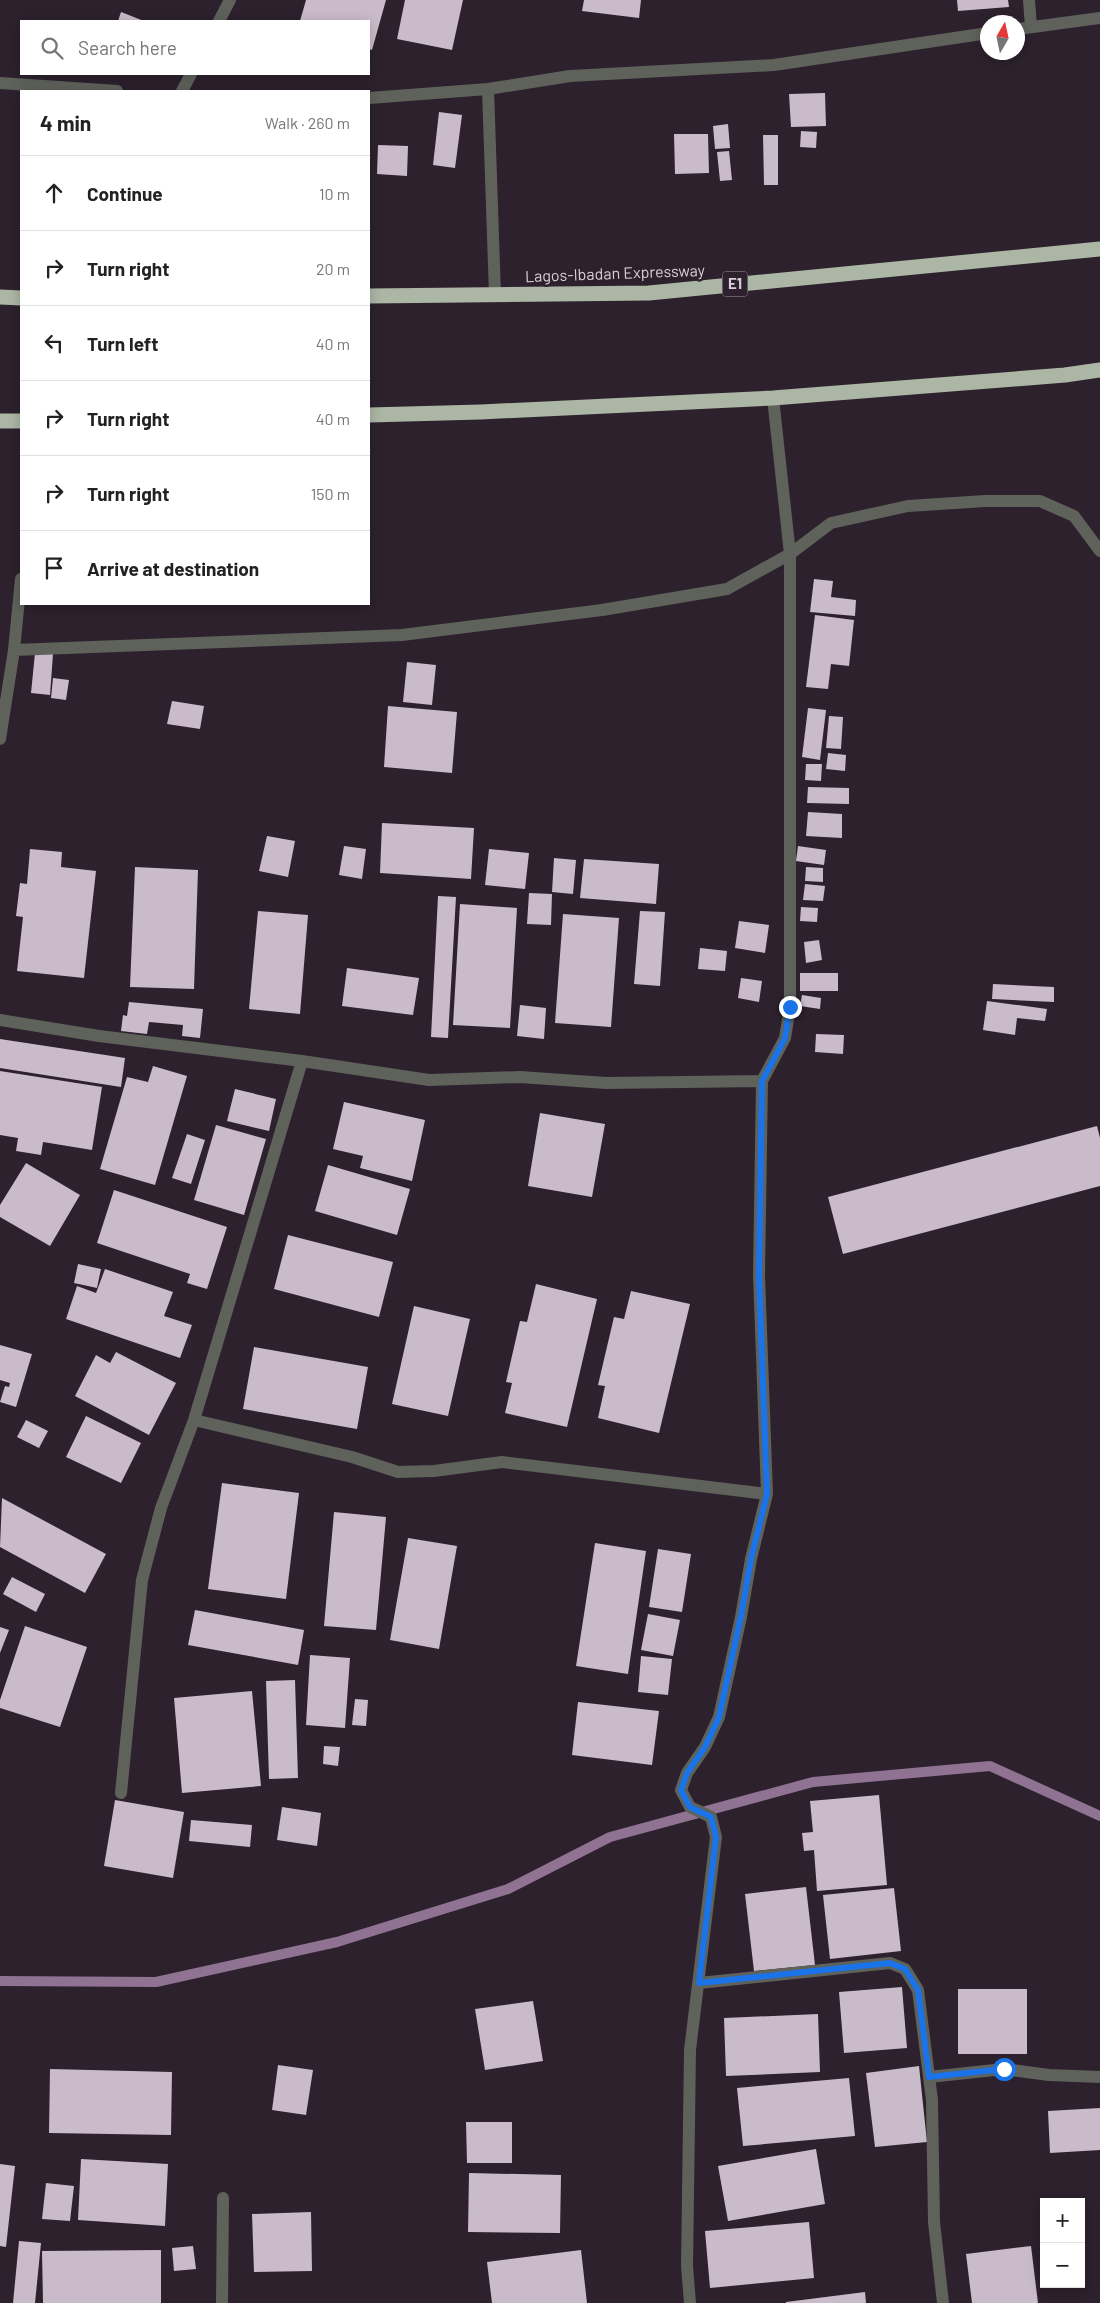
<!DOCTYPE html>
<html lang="en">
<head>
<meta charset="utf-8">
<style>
	body { margin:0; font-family:Barlow,sans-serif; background:#f6f6f6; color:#222 }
	.controls { position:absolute; right:15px; bottom:15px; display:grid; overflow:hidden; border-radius:0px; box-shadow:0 2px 12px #0003 }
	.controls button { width:45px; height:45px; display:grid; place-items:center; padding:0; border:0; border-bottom:1px solid #e0e0e0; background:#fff; color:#222; font:25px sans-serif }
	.compass { position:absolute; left:980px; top:15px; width:45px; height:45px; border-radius:50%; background:#fff; box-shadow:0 2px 12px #0003; rotate:9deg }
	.stop { position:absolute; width:15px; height:15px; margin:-11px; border:4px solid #1a73e8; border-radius:50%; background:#fff }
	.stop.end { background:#1a73e8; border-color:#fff; box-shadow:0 1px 5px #0008 }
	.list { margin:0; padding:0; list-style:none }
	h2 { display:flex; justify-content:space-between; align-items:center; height:65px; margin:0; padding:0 20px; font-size:21px }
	h2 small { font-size:16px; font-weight:400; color:#767676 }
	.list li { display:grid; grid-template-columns:32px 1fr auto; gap:15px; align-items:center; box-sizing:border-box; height:75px; padding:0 20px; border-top:1px solid #e0e0e0 }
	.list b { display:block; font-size:19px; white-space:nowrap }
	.list em { font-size:16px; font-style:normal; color:#767676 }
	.icon { flex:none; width:28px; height:28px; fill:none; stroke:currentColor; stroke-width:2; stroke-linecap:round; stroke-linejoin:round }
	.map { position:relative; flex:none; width:1100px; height:2303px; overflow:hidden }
	.search { position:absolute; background:#fff; box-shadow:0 2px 12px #0003; left:20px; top:20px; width:350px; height:55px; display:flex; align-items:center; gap:12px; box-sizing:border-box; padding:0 18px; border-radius:0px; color:#767676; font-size:19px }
	.panel { position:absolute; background:#fff; box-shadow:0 2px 12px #0003; left:20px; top:90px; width:350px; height:515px; border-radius:0px }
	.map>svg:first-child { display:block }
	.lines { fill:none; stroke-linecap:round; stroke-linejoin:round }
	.stream { stroke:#907293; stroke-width:10 }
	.building { fill:#cabbcb }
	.minor { stroke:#5e625a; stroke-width:12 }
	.highway { stroke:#acb6a4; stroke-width:15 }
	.route { stroke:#1a73e8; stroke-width:6 }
	.labels { text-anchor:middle; stroke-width:5; stroke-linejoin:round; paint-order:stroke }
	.shield { fill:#2c212d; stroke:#a59ca6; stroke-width:1 }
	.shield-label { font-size:15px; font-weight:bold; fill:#d9d1da }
	.street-label { font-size:16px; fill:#d9d1da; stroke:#2c212d }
</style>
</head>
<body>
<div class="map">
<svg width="1100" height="2303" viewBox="0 0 1100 2303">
	<rect width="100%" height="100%" fill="#2c212d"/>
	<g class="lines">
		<path class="stream" d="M0,1981L156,1982L337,1942L508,1889L610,1837L813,1782L990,1766L1100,1816"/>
	</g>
	<path class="building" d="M306,0H386L372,50L369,49V21H300Z
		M405,0H463L452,50L397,39Z
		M584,0H641L639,18L582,11Z
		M957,0H1008L1009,7L958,11Z
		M121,12L144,21H118Z
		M825,93L826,126L791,127L789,94Z
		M439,112L462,115L455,168L433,165Z
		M728,124L730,148L715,149L713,126Z
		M801,131L817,132L816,148L800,147Z
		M674,134H708L709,173L675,174Z
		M763,135H778V185H764Z
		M378,145L408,146L407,176L377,174Z
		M729,151L732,180L720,181L717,152Z
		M814,579L833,581L831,597L856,600L855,616L810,612Z
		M815,615L854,620L849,666L831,664L828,689L806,687Z
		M35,653L53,654L50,695L31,693Z
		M407,662L436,665L432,705L403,702Z
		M53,678L69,680L66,700L51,698Z
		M172,701L204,706L200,729L167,724Z
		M388,706L457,712L452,773L384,767Z
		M808,708L826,710L820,760L802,757Z
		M829,716L843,717L841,749L826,748Z
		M828,753L846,755L845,771L826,769Z
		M806,764H822L821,781L805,780Z
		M808,787L849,788V804L807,803Z
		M808,812L842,814V838L806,836Z
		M382,823L474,828L471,879L380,873Z
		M267,836L295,841L288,877L259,871Z
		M344,846L366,849L362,879L339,875Z
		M798,846L826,850L824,865L796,861Z
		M30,849L62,852L61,867L96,871L84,978L17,971L23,917L16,916L20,883L27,884Z
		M489,849L529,853L525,889L485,885Z
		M554,858L576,860L573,894L552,892Z
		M584,859L659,864L656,904L580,898Z
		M135,867L198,870L194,989L130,987Z
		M806,867L823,868V882L805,881Z
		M805,884L825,886L823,901L803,900Z
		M529,893L552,894L551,925L527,924Z
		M438,896L456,897L448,1038L431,1037Z
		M460,904L517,908L510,1028L453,1025Z
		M801,907L818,908L817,922L800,921Z
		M258,911L308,915L300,1014L249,1009Z
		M640,911L665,912L660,986L634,984Z
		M563,914L619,918L611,1027L555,1023Z
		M739,921L769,925L765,953L735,948Z
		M819,940L822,960L806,963L804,942Z
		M700,948L727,951L725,971L698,969Z
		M347,968L419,978L413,1015L342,1006Z
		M800,973H838V991H800Z
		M741,978L762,981L759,1002L738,998Z
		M993,984L1054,987V1002L992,999Z
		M802,995L821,998L820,1009L800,1006Z
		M987,1001L1047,1009L1045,1021L1017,1018L1015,1035L983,1030Z
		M129,1002L203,1009L200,1038L182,1036L183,1025L149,1022L147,1034L121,1031L123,1015L127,1016Z
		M520,1005L546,1008L544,1039L517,1036Z
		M816,1034L844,1035L843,1054L815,1052Z
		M0,1039L125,1058L121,1087L0,1068Z
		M153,1066L187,1076L155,1185L100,1169L127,1077L148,1082Z
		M0,1071L102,1087L92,1150L43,1142L41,1155L16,1151L18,1138L0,1135Z
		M235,1089L276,1099L269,1131L227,1121Z
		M344,1102L425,1120L412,1181L360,1168L363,1156L333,1149Z
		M540,1113L605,1124L592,1197L528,1186Z
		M216,1125L266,1139L244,1215L194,1200Z
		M1097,1126L1100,1138V1186L843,1254L828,1197Z
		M187,1134L205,1140L191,1184L172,1178Z
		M26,1163L80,1195L50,1246L0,1217V1205Z
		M328,1165L410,1189L397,1235L315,1211Z
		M114,1190L227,1227L207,1289L187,1283L190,1274L97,1243Z
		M288,1235L393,1262L379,1317L274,1289Z
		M78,1264L101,1269L97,1288L74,1283Z
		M105,1269L173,1292L164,1316L192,1325L180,1358L66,1319L77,1286L96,1293Z
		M536,1284L597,1299L567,1427L505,1413L512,1383L506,1382L520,1321L527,1322Z
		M631,1291L690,1304L659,1433L598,1418L605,1386L598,1385L614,1317L624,1319Z
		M414,1306L470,1319L448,1416L392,1404Z
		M0,1345L32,1354L16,1407L0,1402L5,1386L9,1387L10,1383L0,1380Z
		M254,1347L368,1367L357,1429L243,1409Z
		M116,1352L176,1383L149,1435L75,1396L96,1355L110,1363Z
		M86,1416L141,1443L121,1483L66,1457Z
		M26,1420L48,1431L39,1448L17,1437Z
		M222,1483L299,1493L286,1599L208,1589Z
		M2,1498L106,1554L85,1593L0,1547Z
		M334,1512L386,1517L376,1630L324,1626Z
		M408,1538L457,1546L439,1649L390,1640Z
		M595,1543L646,1551L628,1674L576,1666Z
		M658,1549L691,1554L682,1612L649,1607Z
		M12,1577L45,1594L36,1612L3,1594Z
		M195,1610L304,1630L298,1665L188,1645Z
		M648,1614L680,1620L673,1656L641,1650Z
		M25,1626L87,1647L60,1727L0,1708V1700Z
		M0,1627L9,1630L0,1653Z
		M310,1655L350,1658L345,1728L306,1725Z
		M641,1656L672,1659L668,1695L638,1692Z
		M295,1680L298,1778L269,1779L266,1681Z
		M252,1691L261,1786L182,1793L174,1698Z
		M355,1699L368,1700L366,1726L352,1725Z
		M578,1702L659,1711L652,1765L572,1755Z
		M324,1746L340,1747L338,1766L323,1764Z
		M879,1795L887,1885L817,1891L814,1850L804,1851L802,1833L813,1832L810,1801Z
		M115,1800L184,1812L173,1878L104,1866Z
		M282,1807L321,1813L317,1846L277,1840Z
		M191,1820L252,1825L250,1847L189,1841Z
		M806,1887L815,1965L754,1971L745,1894Z
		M894,1888L901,1951L830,1959L823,1895Z
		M902,1987L907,2048L844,2053L839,1992Z
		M958,1989H1027V2054H958Z
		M533,2001L543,2061L485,2070L475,2009Z
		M818,2014L820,2072L726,2076L724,2018Z
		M278,2065L313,2070L306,2115L272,2110Z
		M919,2066L927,2142L875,2147L866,2073Z
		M50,2069L172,2072L171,2135L49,2133Z
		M849,2078L855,2136L743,2146L737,2088Z
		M1100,2108V2150L1050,2153L1048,2111Z
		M466,2122H512V2163H467Z
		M816,2149L825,2204L728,2221L718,2166Z
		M81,2159L168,2164L165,2226L78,2220Z
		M0,2164L15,2166L6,2247L0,2246Z
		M469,2173L561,2175L560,2233L468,2232Z
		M46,2183L74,2186L70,2221L42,2219Z
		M311,2212L312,2271L254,2272L252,2214Z
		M809,2222L814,2278L710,2288L705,2231Z
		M19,2241L41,2243L35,2303H13Z
		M193,2246L196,2269L174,2271L172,2248Z
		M1031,2246L1038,2303H972L966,2254Z
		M161,2250V2303H43L42,2251Z
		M581,2250L587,2303H492L487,2262Z
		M865,2292L866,2303H786V2302Z"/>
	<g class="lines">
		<path class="minor" d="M1029,0L1031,27
			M219,21L230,0
			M1018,29L1100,18
			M0,83L117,91
			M488,89L495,295
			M182,91L191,74
			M369,98L488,89L570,76L774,65L988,33
			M14,650L402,635L602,610L727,589L790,554L831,523L908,506L985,501H1040L1074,516L1100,551
			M0,739L14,650L21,579
			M0,1020L99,1036L302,1061L429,1080L520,1077L606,1083L762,1081
			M194,1420L352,1457L398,1472L434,1471L502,1462L767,1494
			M121,1793L142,1580L161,1508L194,1420L302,1061
			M699,1983L890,1963L905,1969L918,1990L932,2100L934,2222L943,2303
			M929,2077L1004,2069L1049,2075L1100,2077
			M222,2303L223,2198
			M690,2303L687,2266L690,2050L716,1837L711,1817L690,1807L681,1790L687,1773L705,1747L719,1717L741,1617L751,1559L767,1494L759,1275L762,1081L785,1038L790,1007V554L773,398"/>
		<path class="highway" d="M369,296L649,293L1100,249
			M0,297L21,298
			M369,415L481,412L773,398L1065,375L1100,370
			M0,421H21"/>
	</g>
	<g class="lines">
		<path class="route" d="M790,1007L785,1038L762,1081L759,1275L767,1494L751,1559L741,1616L719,1717L705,1747L687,1773L681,1790L690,1807L711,1817L716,1837L699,1983L890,1963L905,1969L918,1990L929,2077L1004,2069"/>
	</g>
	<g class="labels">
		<rect class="shield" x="722.5" y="271.5" width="25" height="25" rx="4"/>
		<g class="shield-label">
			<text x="735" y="289">E1</text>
		</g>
		<g class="street-label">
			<text transform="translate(615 273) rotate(-2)" y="6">Lagos-Ibadan Expressway</text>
		</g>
	</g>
</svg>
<div class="controls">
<button>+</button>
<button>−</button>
</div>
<svg class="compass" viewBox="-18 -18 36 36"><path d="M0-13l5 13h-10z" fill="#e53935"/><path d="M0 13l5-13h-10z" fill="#767676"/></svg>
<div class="stop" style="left:1004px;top:2069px"></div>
<div class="stop end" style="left:790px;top:1007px"></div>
<div class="search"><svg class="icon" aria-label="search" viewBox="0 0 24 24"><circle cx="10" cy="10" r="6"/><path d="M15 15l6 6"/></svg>Search here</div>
<section class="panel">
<h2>4 min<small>Walk · 260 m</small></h2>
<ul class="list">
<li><svg class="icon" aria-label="ahead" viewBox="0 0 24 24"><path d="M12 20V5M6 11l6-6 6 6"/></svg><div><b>Continue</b></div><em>10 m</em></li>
<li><svg class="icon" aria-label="right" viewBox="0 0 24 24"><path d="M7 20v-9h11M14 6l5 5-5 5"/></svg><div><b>Turn right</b></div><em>20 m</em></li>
<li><svg class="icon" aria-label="left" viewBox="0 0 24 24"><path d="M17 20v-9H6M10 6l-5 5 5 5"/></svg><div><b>Turn left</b></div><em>40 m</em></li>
<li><svg class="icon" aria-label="right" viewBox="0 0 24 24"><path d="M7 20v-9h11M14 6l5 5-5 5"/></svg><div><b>Turn right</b></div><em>40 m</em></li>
<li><svg class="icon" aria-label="right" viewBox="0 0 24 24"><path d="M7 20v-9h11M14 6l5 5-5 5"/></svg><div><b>Turn right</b></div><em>150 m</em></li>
<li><svg class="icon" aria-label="arrive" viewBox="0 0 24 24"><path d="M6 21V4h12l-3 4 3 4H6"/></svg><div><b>Arrive at destination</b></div></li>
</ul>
</section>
</div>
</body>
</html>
